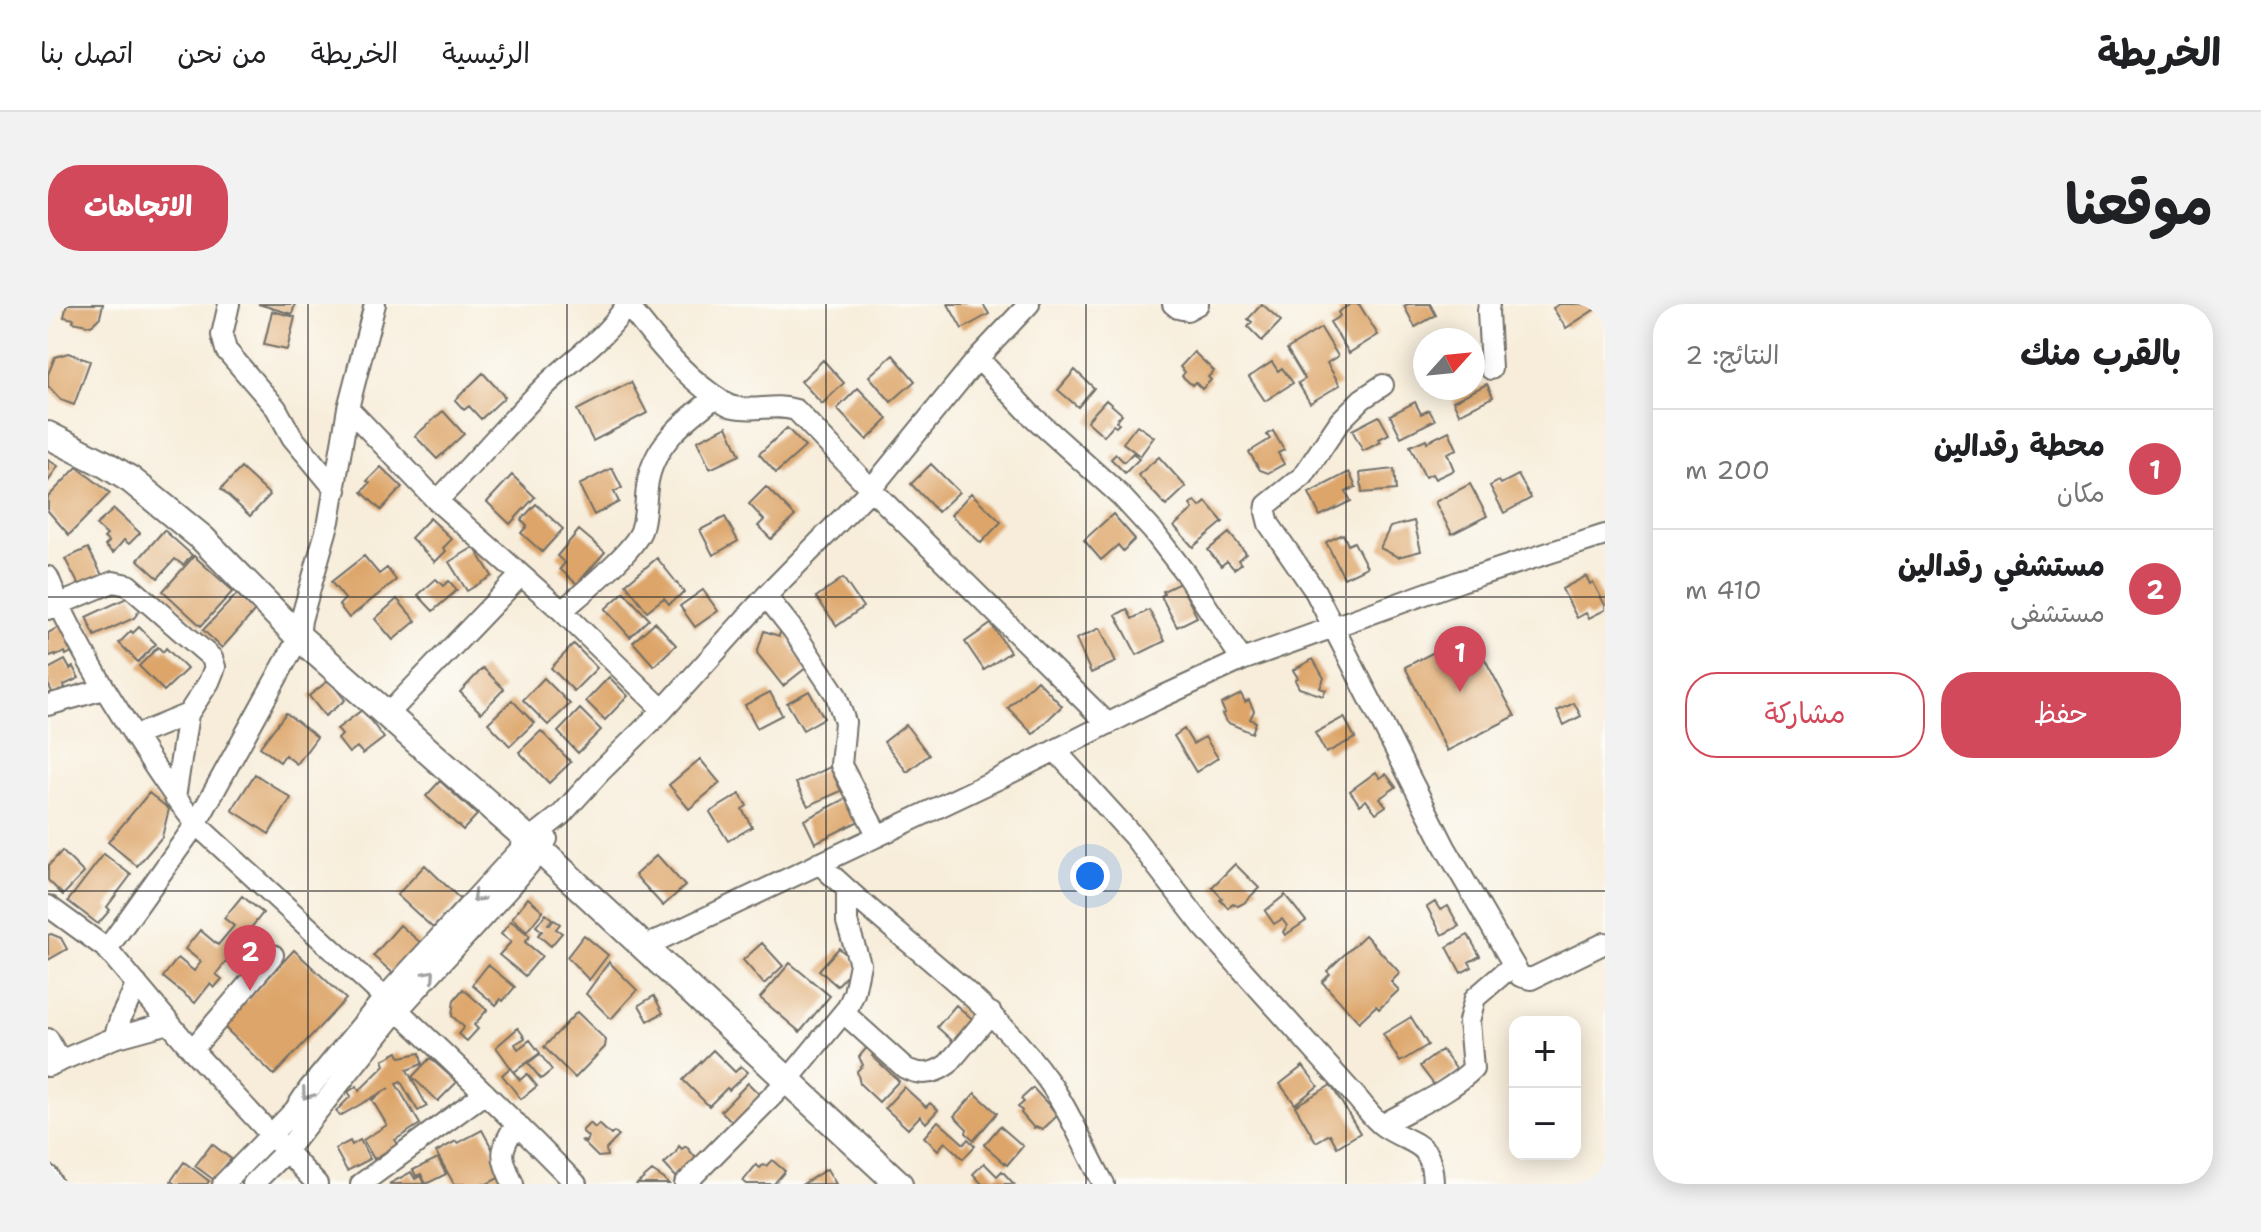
<!DOCTYPE html>
<html lang="ar">
<head>
<meta charset="utf-8">
<style>
	body { margin:0; font-family:"Shantell Sans","Playpen Sans Arabic",sans-serif; background:#f2f2f2; color:#202124; direction:rtl }
	.controls { position:absolute; right:24px; bottom:24px; display:grid; overflow:hidden; border-radius:16px; box-shadow:0 4px 20px #0003 }
	.controls button { width:72px; height:72px; display:grid; place-items:center; padding:0; border:0; border-bottom:2px solid #e0e0e0; background:#fff; color:#202124; font:40px sans-serif }
	.compass { position:absolute; left:1365px; top:24px; width:72px; height:72px; border-radius:50%; background:#fff; box-shadow:0 4px 20px #0003; rotate:63deg }
	.you { position:absolute; left:1042px; top:572px; width:28px; height:28px; margin:-20px; border:6px solid #fff; border-radius:50%; background:#1a73e8; box-shadow:0 0 0 12px #1a73e833 }
	.badge { display:grid; place-items:center; width:52px; height:52px; border-radius:50%; background:#d1495b; color:#fff; font-size:26px; font-weight:700 }
	.pin { position:absolute; translate:-50% -66px; filter:drop-shadow(0 2px 4px #0008) }
	.pin::after { content:''; position:absolute; top:42px; width:28px; height:24px; background:inherit; clip-path:polygon(0 0,100% 0,50% 100%) }
	.list { margin:0; padding:0; list-style:none }
	h2 { display:flex; justify-content:space-between; align-items:center; height:104px; margin:0; padding:0 32px; font-size:34px }
	h2 small { font-size:26px; font-weight:400; color:#757577 }
	.list li { display:grid; grid-template-columns:52px 1fr auto; gap:24px; align-items:center; box-sizing:border-box; height:120px; padding:0 32px; border-top:2px solid #e0e0e0 }
	.list b { display:block; font-size:30px; white-space:nowrap }
	.list p { margin:0; font-size:26px; white-space:nowrap; color:#757577 }
	.list em { font-size:26px; font-style:normal; color:#757577 }
	.actions { display:flex; gap:16px; padding:24px 32px }
	.actions a { flex:1; padding:18px 0; border:2px solid #d1495b; border-radius:32px; text-align:center; font-size:28px; color:#d1495b }
	.actions .main { background:#d1495b; color:#fff }
	.map { position:relative; flex:none; width:1557px; height:880px; overflow:hidden; direction:ltr; border-radius:32px }
	header { display:flex; align-items:center; gap:48px; box-sizing:border-box; height:112px; padding:0 40px; background:#fff; border-bottom:2px solid #e0e0e0 }
	header strong { font-size:38px }
	nav { display:flex; gap:44px; margin-inline-start:auto; font-size:28px }
	.intro { display:flex; align-items:center; justify-content:space-between; box-sizing:border-box; height:192px; padding:0 48px }
	h1 { margin:0; font-size:56px }
	.button { padding:20px 36px; border-radius:32px; background:#d1495b; color:#fff; font-size:28px; font-weight:700 }
	main { display:flex; gap:48px; padding:0 48px }
	aside { flex:1; background:#fff; border-radius:32px; box-shadow:0 4px 20px #0003 }
	.map>svg:first-child { display:block }
	.building { fill:#dda569 }
	.lines { fill:none; stroke-linecap:round; stroke-linejoin:round }
	.minor-casing { stroke:#726f68; stroke-width:24 }
	.major-casing { stroke:#726f68; stroke-width:30 }
	.minor { stroke:#fff; stroke-width:20 }
	.major { stroke:#fff; stroke-width:26 }
	.oneway { stroke:#a0a0a0 }
	.grid { fill:none; stroke:#2b2b2b; stroke-width:2; stroke-opacity:0.55 }
</style>
</head>
<body>
<header>
<strong>الخريطة</strong>
<nav><a>الرئيسية</a><a>الخريطة</a><a>من نحن</a><a>اتصل بنا</a></nav>
</header>
<div class="intro"><h1>موقعنا</h1><a class="button">الاتجاهات</a></div>
<main>
<aside>
<h2>بالقرب منك<small>النتائج: 2</small></h2>
<ul class="list">
<li><span class="badge">1</span><div><b>محطة رقدالين</b><p>مكان</p></div><em>200 m</em></li>
<li><span class="badge">2</span><div><b>مستشفي رقدالين</b><p>مستشفى</p></div><em>410 m</em></li>
</ul>
<div class="actions"><a class="main">حفظ</a><a>مشاركة</a></div>
</aside>
<div class="map">
<svg width="1557" height="880" viewBox="0 0 1557 880">
	<rect width="100%" height="100%" fill="#fdfcf7"/>
	<filter id="ink" filterUnits="userSpaceOnUse"><feTurbulence type="fractalNoise" baseFrequency=".0125" numOctaves="2"/><feDisplacementMap in="SourceGraphic" scale="16" xChannelSelector="R" yChannelSelector="G"/><feConvolveMatrix kernelMatrix="1 2 1 2 8 2 1 2 1" color-interpolation-filters="sRGB"/></filter>
	<filter id="wash" filterUnits="userSpaceOnUse"><feTurbulence type="fractalNoise" baseFrequency=".006" numOctaves="4" result="noise"/><feDisplacementMap in="SourceGraphic" scale="32" xChannelSelector="R" yChannelSelector="G"/><feGaussianBlur stdDeviation="1.8" result="paint"/><feColorMatrix in="noise" values="0 0 0 0 0 0 0 0 0 0 0 0 0 0 0 0 0 1.4 0 .05"/><feComposite in="paint" operator="in"/></filter>
	<g filter="url(#wash)">
		<rect width="100%" height="100%" fill="#f7edda"/>
		<g id="blocks">
			<path class="building" d="M19,0H55L52,13L43,22L25,18L26,15L16,13Z
				M210,0H247L244,10Z
				M900,0H935L941,10L914,25Z
				M1214,0L1233,17L1214,37L1200,23L1204,18L1200,15Z
				M1303,0H1311L1330,31L1301,49L1282,18L1292,12L1290,8Z
				M1360,0H1382L1388,11L1367,23L1356,2Z
				M1512,0H1555L1518,24L1505,4Z
				M224,7L247,13L239,46L216,41Z
				M1273,24L1290,52L1279,59L1292,81L1262,99L1250,79L1257,75L1239,45Z
				M1146,48L1166,67L1160,73L1163,76L1154,85L1147,78L1144,81L1134,72L1137,68L1132,63Z
				M20,49L42,57L26,101L13,96L0,82V70L7,53Z
				M845,51L867,77L843,98L821,72Z
				M775,56L796,79L774,100L753,77Z
				M1224,58L1230,67L1234,64L1245,79L1217,97L1201,73Z
				M1027,66L1046,84L1030,103L1010,86Z
				M435,69L457,93L433,115L421,102L416,106L407,96Z
				M583,78L599,109L545,137L529,106Z
				M1439,80L1445,93L1411,110L1405,97Z
				M810,84L840,115L819,136L789,105Z
				M1058,96L1074,110L1068,117L1071,120L1068,123L1065,121L1056,132L1039,117Z
				M1367,98L1373,110L1381,106L1387,116L1353,133L1342,111Z
				M395,107L416,130L389,155L367,132Z
				M1331,112L1341,130L1331,135L1333,138L1315,147L1304,126Z
				M1089,121L1106,133L1092,152L1075,139Z
				M679,122L692,151L662,165L649,137Z
				M739,124L757,143L728,169L711,150Z
				M1225,127L1236,146L1230,149L1236,160L1220,169L1212,166L1201,148L1222,135L1219,131Z
				M1401,127L1409,145L1399,149L1406,166L1387,175L1384,170L1377,173L1362,142L1378,135L1379,138Z
				M1085,149L1091,155L1077,169L1063,155L1068,150L1076,158Z
				M1111,153L1138,183L1118,202L1090,171Z
				M0,156L10,162L0,178Z
				M883,160L911,188L890,208L863,180Z
				M29,163L62,189L21,231L0,207V193Z
				M333,163L354,183L333,206L314,188L322,179L319,177Z
				M193,164L222,191L202,212L173,185Z
				M564,164L574,184L566,188L571,198L546,211L531,181Z
				M1346,165L1348,186L1314,189L1312,169Z
				M1301,168L1308,183L1298,188L1303,197L1272,212L1261,189Z
				M464,171L487,193L462,220L439,198Z
				M1470,171L1483,194L1456,209L1442,182L1451,177L1453,180Z
				M1422,180L1439,212L1404,230L1387,198Z
				M718,183L747,212L723,235L710,222L716,216L701,200Z
				M923,189L953,218L933,239L903,211Z
				M1147,197L1152,203L1158,198L1175,218L1145,243L1126,222L1145,205L1142,201Z
				M488,200L515,225L494,248L473,229L479,222L473,216Z
				M66,205L92,229L81,240L76,236L65,249L57,242L61,238L56,234L59,231L48,221Z
				M1065,210L1087,235L1075,247L1070,241L1053,256L1036,236Z
				M677,213L690,237L665,251L652,226Z
				M382,214L404,235L395,244L398,247L387,258L363,234Z
				M1366,217L1373,247L1350,253L1332,244L1342,223Z
				M116,226L144,251L135,261L127,255L110,274L90,256Z
				M531,226L557,248L529,280L512,265L517,259L509,252Z
				M1181,229L1198,249L1190,256L1193,260L1186,265L1179,257L1173,262L1160,246Z
				M1295,230L1300,241L1306,238L1319,263L1296,274L1278,238Z
				M426,243L444,272L419,287L401,258Z
				M40,244L55,273L33,285L17,255Z
				M146,252L185,287L153,322L115,287Z
				M316,252L331,270L339,264L348,276L301,314L291,301L297,295L283,278Z
				M609,254L636,288L621,300L616,294L599,307L578,280Z
				M1538,272L1542,280L1545,278L1557,301V306L1541,314L1538,309L1529,314L1514,285Z
				M795,274L815,303L789,322L768,293Z
				M388,275L395,282L401,277L409,286L385,307L370,291Z
				M1132,279L1149,313L1129,323L1113,292L1116,290L1115,287Z
				M655,286L670,307L647,323L632,302Z
				M576,288L601,315L582,333L557,305Z
				M189,290L207,307L174,344L155,326Z
				M85,291L92,306L86,314L47,332L38,313Z
				M349,295L368,317L345,336L327,315Z
				M1079,305L1084,315L1101,306L1117,337L1089,351L1068,311Z
				M15,312L27,346L18,351L17,348L8,352L7,350L2,352L0,348V329L11,323L7,316Z
				M607,318L628,341L606,362L585,338Z
				M943,320L962,348L936,366L917,338Z
				M91,323L108,340L90,358L71,339L83,327L85,329Z
				M1052,324L1068,358L1043,369L1028,335Z
				M733,325L743,333L741,340L759,363L735,382L709,349L716,327L731,332Z
				M1423,329L1467,412L1399,447L1357,363Z
				M526,340L549,364L526,387L503,364Z
				M110,343L115,348L118,344L139,365L116,387L91,362Z
				M1265,355L1276,374L1272,384L1278,386L1275,392L1251,384L1247,376L1250,374L1245,366Z
				M17,356L22,365L25,363L31,374L16,381L17,384L5,390L0,380V365Z
				M435,364L456,385L433,409L412,388Z
				M561,373L580,392L557,416L538,397Z
				M496,374L522,400L500,421L475,396Z
				M281,376L297,396L277,412L261,392Z
				M989,376L1014,402L985,430L960,404Z
				M761,387L776,414L755,426L739,399Z
				M722,388L734,411L709,424L697,401Z
				M1193,390L1197,398L1201,396L1206,407L1202,415L1208,418L1204,429L1178,418L1174,410L1177,409L1173,400Z
				M464,396L486,419L462,442L440,419Z
				M1526,399L1533,412L1516,421L1509,407Z
				M532,405L553,426L530,449L510,428Z
				M314,406L336,434L315,450L309,443L301,449L290,435L294,431L289,425Z
				M238,409L269,433L249,460L237,451L232,458L212,443Z
				M1296,413L1307,434L1278,449L1267,429Z
				M858,421L881,451L859,468L836,438Z
				M1136,425L1145,440L1157,433L1170,454L1148,468L1126,432Z
				M493,427L523,458L501,479L471,448Z
				M652,455L672,479L641,505L621,481Z
				M782,463L793,487L760,502L748,479Z
				M1328,468L1332,474L1338,470L1348,483L1332,494L1338,502L1328,509L1318,496L1312,501L1302,487Z
				M207,470L243,494L221,530L184,506Z
				M392,477L429,511L415,526L378,492Z
				M101,489L121,505L114,533L89,562L60,538Z
				M692,490L699,502L694,505L704,523L680,537L662,508Z
				M801,493L813,516L767,539L756,516Z
				M14,547L36,569L15,591L0,576V562Z
				M56,550L83,571L59,603L62,606L50,620L20,597Z
				M609,551L637,582L615,602L587,571Z
				M1187,560L1211,584L1196,599L1190,602L1185,599L1180,604L1172,596L1174,594L1164,583Z
				M377,561L412,595L385,624L349,591Z
				M1237,591L1258,617L1237,631L1235,628L1239,622L1234,615L1226,620L1217,607Z
				M194,592L215,609L190,640L205,652L196,662L183,651L168,670L174,675L166,684L162,680L147,699L115,673L130,654L146,667L153,658L137,645L152,626L170,641L186,622L176,614Z
				M480,594L495,607L479,627L464,614Z
				M1387,598L1392,606L1400,602L1411,622L1394,631L1379,603Z
				M498,610L504,615L500,620L502,621L506,616L512,620L508,625L514,629L503,642L490,631L494,627L488,622Z
				M463,617L482,632L477,638L494,652L477,672L451,651L463,638L453,630Z
				M352,621L373,639L346,670L325,652Z
				M3,630L13,634L19,645L0,656V631Z
				M536,631L560,651L541,676L519,653Z
				M1317,631L1352,669L1343,678L1351,686L1331,705L1328,702L1311,718L1274,678L1282,670L1279,667Z
				M1420,631L1432,652L1421,658L1424,663L1413,669L1399,643Z
				M714,639L735,662L716,680L695,656Z
				M791,644L809,660L789,682L771,666Z
				M246,646L298,695L226,771L175,722Z
				M561,658L589,686L563,715L538,690Z
				M742,659L782,692L752,728L712,694Z
				M440,661L467,683L455,697L453,695L448,701L424,681Z
				M415,685L439,706L426,721L430,725L419,737L410,730L416,723L404,712L406,696Z
				M606,692L615,709L600,717L591,701Z
				M908,701L928,718L909,741L889,723Z
				M529,708L558,736L557,743L527,774L496,743Z
				M1363,713L1380,741L1352,758L1335,730Z
				M470,724L477,734L467,740L470,745L482,736L492,749L466,768L448,743Z
				M820,742L826,747L824,752L851,777L831,798L812,780L809,767L815,761L811,753Z
				M665,746L687,768L693,762L700,768L681,786L679,784L661,802L635,776Z
				M1394,746L1409,766L1387,782L1372,762Z
				M350,748L352,753L372,749L374,760L359,766L379,802L370,807L353,778L348,780L372,820L347,836L350,840L326,855L315,836L339,821L324,796L341,784L292,812L288,807L303,792L300,788L309,782L311,787L337,761L335,756Z
				M492,750L504,766L493,775L480,759Z
				M382,754L409,778L390,797L364,773Z
				M1255,762L1270,782L1247,800L1232,780Z
				M462,764L472,776L479,770L489,782L473,795L454,771Z
				M700,779L719,798L692,825L673,807Z
				M1283,781L1312,829L1289,843L1282,830L1268,838L1247,802Z
				M856,783L878,803L882,799L890,806L878,819L872,812L860,825L837,804Z
				M985,784L1010,811L994,826L988,823L986,824L973,809L974,807L970,803L976,798L973,795Z
				M927,789L949,809L926,836L918,829L919,825L906,812Z
				M890,817L916,840L920,835L927,842L915,855L897,838L890,846L876,833Z
				M542,819L547,824L551,820L563,831L566,828L571,832L558,845L559,852L550,853L533,836L538,838L540,833L534,827Z
				M952,822L975,842L959,861L936,841Z
				M434,826L458,870L439,880H406L388,848L408,837L410,839Z
				M312,836L322,855L299,867L287,845L302,837L304,841Z
				M164,840L183,855L166,876L147,862Z
				M631,842L634,845L638,842L652,859L630,880L627,876L629,874L616,860L627,850Z
				M390,854L398,870L378,880L373,870L368,872L365,866Z
				M724,856L737,867L726,880H699L695,877L708,861L712,864L715,861L718,862Z
				M136,858L161,877L159,880H127L123,877Z
				M936,859L949,872L954,867L966,880H934L925,870Z
				M779,865L788,880H755Z
				M604,867L616,875L621,880H589Z
				M363,868L367,875L373,872L377,880H341Z"/>
		</g>
	</g>
	<g filter="url(#ink)">
		<use href="#blocks" fill-opacity="0" stroke="#726f68" stroke-width="2"/>
		<g class="lines">
			<g class="minor-casing">
				<path id="minor" d="M181,0L174,31L178,46L228,104L244,133L288,186
					M1125,0L1130,4L1139,6L1150,0
					M1441,0L1440,7L1443,65
					M930,54L982,110L1072,191L1105,227L1137,269L1194,356
					M1335,81L1314,95L1292,117L1255,172L1219,201L1218,208L1221,220L1267,287L1397,543L1472,672L1483,675L1557,639
					M300,104L389,197L514,307L615,406
					M389,197C425,160 459,120 496,83C524,55 558,35 579,0C605,33 630,66 665,91C672,95 678,102 686,103C709,108 725,99 748,106L823,185L1059,419
					M0,273C22,330 55,383 88,434C107,464 126,493 148,520C276,638 406,755 528,880
					M718,292L745,326L788,391L797,418L793,461L830,532
					M0,305L65,278L80,281L164,354L167,363L161,378L140,410L127,494
					M514,307C533,290 584,249 593,227C598,212 597,199 599,184C603,142 637,116 668,93
					M0,401L56,385
					M338,412L473,271
					M86,432L140,410
					M1007,446L1086,533L1155,622L1309,794C1317,803 1325,815 1335,822C1366,843 1384,835 1385,880
					M771,559C847,634 939,690 1001,778C1023,809 1037,846 1056,880
					M0,602L59,645L144,746L269,880
					M598,642L954,473L1109,395L1194,356L1413,277L1557,231
					M59,645L148,520L251,333L253,316L281,217L300,104L327,0
					M796,709L857,764C872,772 885,771 900,760L943,709
					M66,734L73,713L89,680
					M0,735L12,757
					M144,746L225,651
					M0,762L66,734L121,719
					M1334,821C1365,803 1399,790 1425,765L1421,717L1427,694L1465,661
					M0,872L4,880
					M175,880L247,806L261,785L337,693L481,536L513,511L552,468L615,406L718,292L823,185L930,54L981,0
					M205,880L237,848L350,706L463,582L492,547L499,535
					M313,880L437,789
					M465,880C451,849 452,848 468,819
					M637,880L740,776L800,703L806,689L812,660L799,618V586"/>
			</g>
			<g class="major-casing">
				<path id="major" d="M0,131L57,160L83,176L154,234L251,333L481,536L851,880"/>
			</g>
			<use href="#minor" class="minor"/>
			<use href="#major" class="major"/>
		</g>
		<defs><path id="oneway-chevron" d="M-2-3.5L2.5 0L-2 3.5" fill="none" stroke-width="1.6" stroke-linecap="round" stroke-linejoin="round" transform="scale(2)"/></defs>
		<g class="oneway">
			<use href="#oneway-chevron" transform="translate(429 593) rotate(133)"/>
			<use href="#oneway-chevron" transform="translate(382 671) rotate(-48)"/>
			<use href="#oneway-chevron" transform="translate(259 790) rotate(126)"/>
		</g>
	</g>
	<path class="grid" d="M260,0V880M519,0V880M778,0V880M1038,0V880M1298,0V880M0,293H1557M0,587H1557"/>
</svg>
<div class="controls">
<button>+</button>
<button>−</button>
</div>
<svg class="compass" viewBox="-18 -18 36 36"><path d="M0-13l5 13h-10z" fill="#e53935"/><path d="M0 13l5-13h-10z" fill="#757577"/></svg>
<div class="you"></div>
<div class="pin badge" style="left:1412px;top:388px">1</div>
<div class="pin badge" style="left:202px;top:687px">2</div>
</div>
</main>
</body>
</html>
